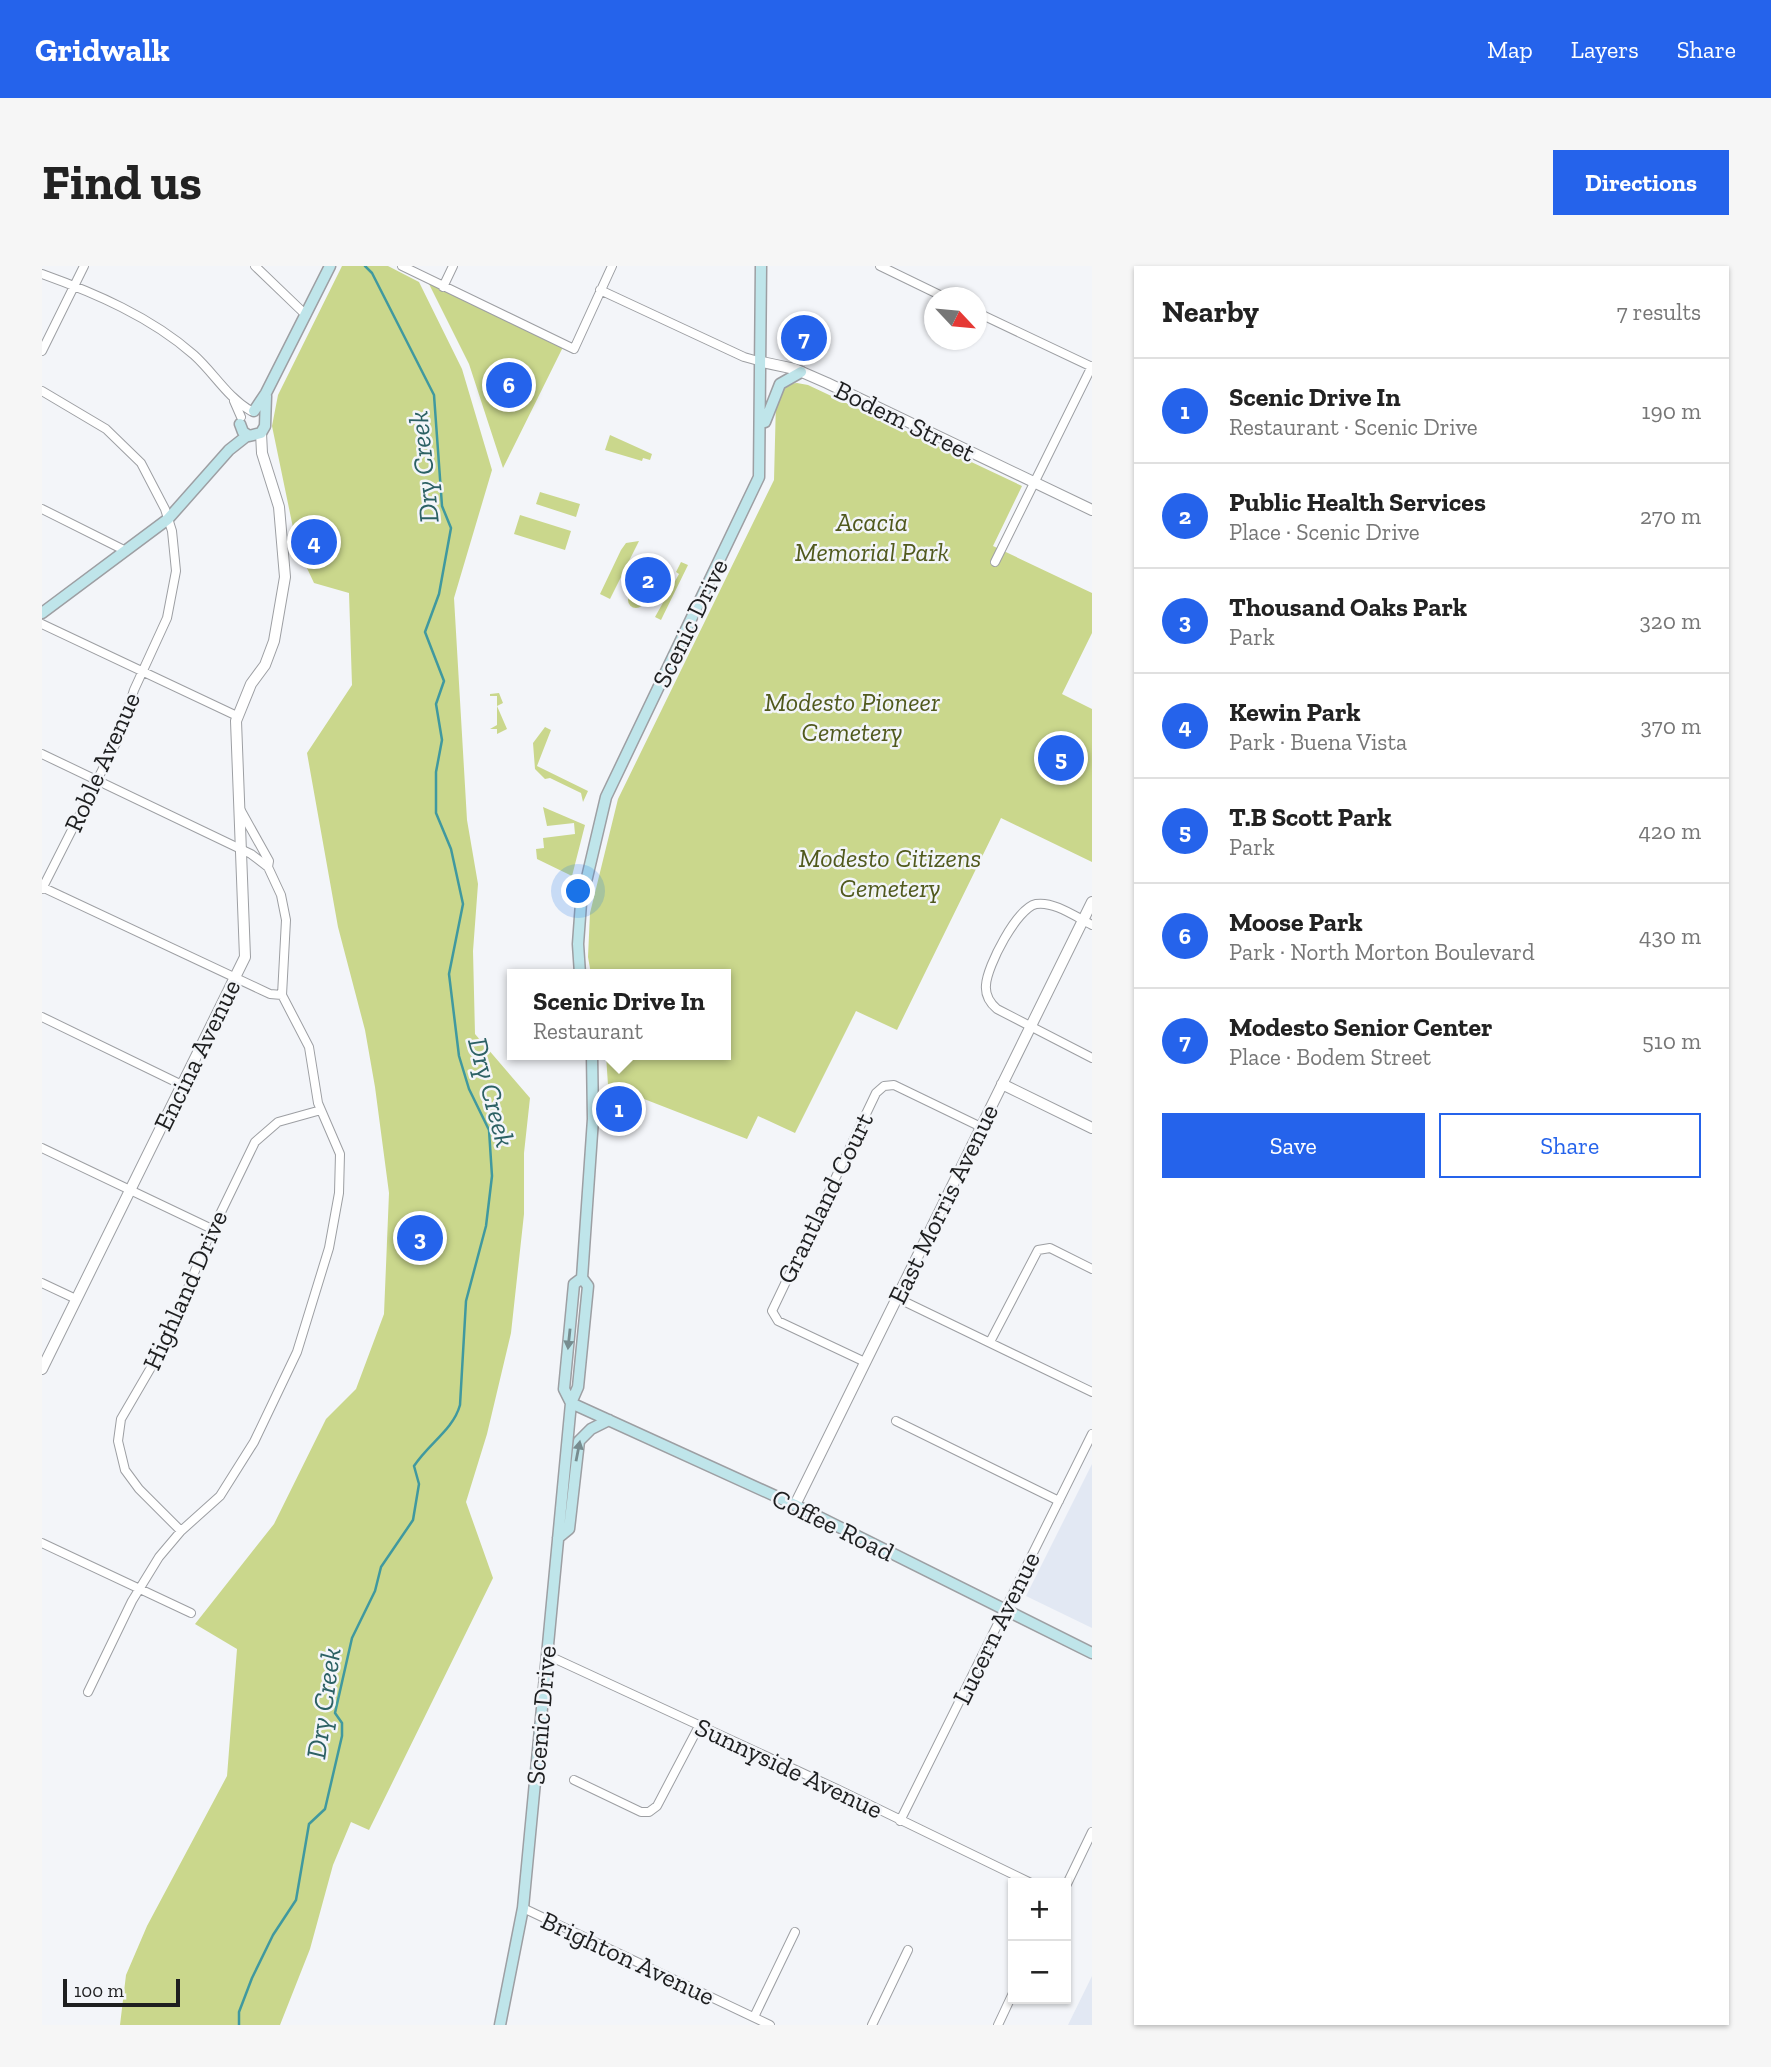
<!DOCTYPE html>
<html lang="en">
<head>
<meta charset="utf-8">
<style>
	body { margin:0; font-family:"Zilla Slab",serif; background:#f6f6f6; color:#222 }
	.controls { position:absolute; right:21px; bottom:21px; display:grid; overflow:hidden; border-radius:0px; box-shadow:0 2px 5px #0004 }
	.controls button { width:63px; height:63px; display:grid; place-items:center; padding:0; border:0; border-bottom:2px solid #e0e0e0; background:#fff; color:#222; font:35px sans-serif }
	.compass { position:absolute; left:882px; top:21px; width:63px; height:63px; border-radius:50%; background:#fff; box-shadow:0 2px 5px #0004; rotate:116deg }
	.scale { position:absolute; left:21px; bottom:18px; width:117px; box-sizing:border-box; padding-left:7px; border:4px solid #1e1f20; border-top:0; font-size:19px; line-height:24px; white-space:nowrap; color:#1e1f20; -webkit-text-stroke:5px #f3f5f9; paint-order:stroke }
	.you { position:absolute; left:537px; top:626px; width:24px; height:24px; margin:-18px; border:5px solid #fff; border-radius:50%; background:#1a73e8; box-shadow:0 0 0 10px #1a73e833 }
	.badge { display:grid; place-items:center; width:46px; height:46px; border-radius:50%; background:#2563eb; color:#fff; font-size:23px; font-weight:700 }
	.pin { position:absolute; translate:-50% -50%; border:4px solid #fff; box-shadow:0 2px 7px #0006 }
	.popup { position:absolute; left:465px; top:703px; width:224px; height:91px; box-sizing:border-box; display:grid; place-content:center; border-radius:0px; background:#fff; filter:drop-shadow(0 2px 5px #0005); font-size:23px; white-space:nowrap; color:#767676 }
	.popup b { font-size:26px; color:#222 }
	.popup::after { content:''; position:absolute; left:50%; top:100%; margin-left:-14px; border:14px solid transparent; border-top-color:#fff }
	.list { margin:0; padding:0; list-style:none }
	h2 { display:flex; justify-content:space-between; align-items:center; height:91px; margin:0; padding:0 28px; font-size:30px }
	h2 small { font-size:23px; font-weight:400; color:#767676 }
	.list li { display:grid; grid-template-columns:46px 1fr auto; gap:21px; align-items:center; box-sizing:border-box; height:105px; padding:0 28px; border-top:2px solid #e0e0e0 }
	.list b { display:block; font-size:26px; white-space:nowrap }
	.list p { margin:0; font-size:23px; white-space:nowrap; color:#767676 }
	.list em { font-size:23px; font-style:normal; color:#767676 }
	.actions { display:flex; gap:14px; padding:21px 28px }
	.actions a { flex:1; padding:16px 0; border:2px solid #2563eb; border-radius:0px; text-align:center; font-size:24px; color:#2563eb }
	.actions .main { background:#2563eb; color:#fff }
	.map { position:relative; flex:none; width:1050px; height:1759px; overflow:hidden; border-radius:0px }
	header { display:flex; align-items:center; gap:42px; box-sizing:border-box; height:98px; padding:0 35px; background:#2563eb; color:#fff }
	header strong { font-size:33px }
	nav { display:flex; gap:38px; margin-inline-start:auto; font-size:24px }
	.intro { display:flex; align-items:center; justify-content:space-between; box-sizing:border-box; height:168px; padding:0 42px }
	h1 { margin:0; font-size:49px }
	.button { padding:18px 32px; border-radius:0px; background:#2563eb; color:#fff; font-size:24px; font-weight:700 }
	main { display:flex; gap:42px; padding:0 42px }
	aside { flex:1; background:#fff; border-radius:0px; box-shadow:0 2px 5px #0004 }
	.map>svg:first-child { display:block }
	.built { fill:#e2e8f3 }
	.green { fill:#cad78c }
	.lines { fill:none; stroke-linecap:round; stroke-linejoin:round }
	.stream { stroke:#40999f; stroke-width:2.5 }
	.minor-casing { stroke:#9d9fa3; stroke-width:10 }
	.tertiary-casing { stroke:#9d9fa3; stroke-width:12 }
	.secondary-casing { stroke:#9d9fa3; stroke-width:13 }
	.minor { stroke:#fff; stroke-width:8 }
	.tertiary { stroke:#fff; stroke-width:10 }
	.secondary { stroke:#bfe5ea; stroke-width:10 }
	.oneway { fill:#778c8f }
	.labels { text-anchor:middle; stroke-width:5; stroke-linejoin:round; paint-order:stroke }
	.street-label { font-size:26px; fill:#1e1f20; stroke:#f3f5f9 }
	.park-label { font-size:26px; font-style:italic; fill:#50591d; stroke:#f3f5f9 }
	.water-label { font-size:28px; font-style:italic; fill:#2c6164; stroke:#f3f5f9 }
</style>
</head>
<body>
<header>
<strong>Gridwalk</strong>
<nav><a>Map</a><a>Layers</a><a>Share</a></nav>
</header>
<div class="intro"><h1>Find us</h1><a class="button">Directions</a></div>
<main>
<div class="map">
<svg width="1050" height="1759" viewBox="0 0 1050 1759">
	<rect width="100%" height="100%" fill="#f3f5f9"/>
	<path class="built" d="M1050,1198V1362L984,1330Z
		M1050,1710V1759H1026Z"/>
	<path class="green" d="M300,0H346L377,16L420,103L450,204L412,332L425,554L436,618L431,685L433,768L488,832L482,887V948L469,1067L445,1168L424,1236L451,1312L327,1564L309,1556L291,1599L268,1683L238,1759H78L84,1709L105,1660L185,1510L195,1383L153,1358L232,1258L284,1153L314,1123L342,1048L347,927L333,821L323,764L296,661L265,487L310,419L307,327L272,317L255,281L230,160L236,129Z
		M384,12L522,79L461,202L427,98Z
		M755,117L766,119L980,220L951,280L1050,327V367L1020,428L1050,443V596L959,552L855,764L814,745L753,867L716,850L705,873L566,819L564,789H684V708H549L546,691L548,647L576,533L732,214L734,135C739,123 742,118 755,117Z
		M568,169L610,188L608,194L601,192L600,195L563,184Z
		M498,226L538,238L534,251L494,238Z
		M478,249L529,265L523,284L472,268Z
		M597,275L568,333L558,328L579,284L584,277Z
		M639,296L646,299L619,354L613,351L637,308L634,306Z
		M586 334a8 8 0 1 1 16 0a8 8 0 1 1-16 0Z
		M457,427L461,437L455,440L465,463L455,468V463H448L455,459V430H448V428Z
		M503,461L509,464L495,500L546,525L541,536L539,527L508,512L503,513L493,503L491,477Z
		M501,541L543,559L530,610L495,593L494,583L502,582L501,572L533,568L532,557L505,560Z"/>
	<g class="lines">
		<path class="stream" d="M197,1759V1746L210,1712L231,1669L254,1634L267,1558L283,1543L300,1470V1457L293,1447L310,1372L333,1325L339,1301L371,1254L377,1218L372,1200C387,1177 411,1164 418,1139L424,1035L444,960L450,910L447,864L427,823L417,790L407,708L421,638L409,583L394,547V506L400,474L394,438L402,415L383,366L397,328L409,262L400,240L392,129L330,7L323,0"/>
		<g class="minor-casing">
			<path id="minor" d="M213,0L264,49
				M360,0L532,83L570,0
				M838,0L904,32
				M0,8C53,27 109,51 152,89C172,107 185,131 209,145
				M401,21L411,0
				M558,24L702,91L720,96
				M934,46L1050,101
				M0,85L42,0
				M0,125L64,163L99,197L123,243L130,265L134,305L125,352L92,424L78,469L0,623
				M192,135L199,151
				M0,243L82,284
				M953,296L1050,100
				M0,358L195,450
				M0,488L209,588L226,601
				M0,621L228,728L240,729
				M1050,659C1034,651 1012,635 994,638C975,642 945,700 944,719C943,729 948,737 955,743L1050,792
				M0,751L140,819
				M0,882L170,963
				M0,1017L34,1033
				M855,1032L1050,1126
				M948,1076L996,984L1008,982L1050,1003
				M823,1096L736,1055L730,1045L834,827L842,820L852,819L939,861
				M854,1155L1017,1235
				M139,1265L97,1223L83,1204L76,1175L79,1153L125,1074L165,975L213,876L236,856L279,844
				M0,1277L149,1347
				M505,1389L795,1523L989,1617
				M46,1426L90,1335L117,1291L139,1265L178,1230L212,1176L255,1086L287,982L297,927L298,888L276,837L267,781L240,729L244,654L239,629L226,601L227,595L198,543
				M532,1514L599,1546H607L615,1540L657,1460
				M858,1555L1050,1168
				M1024,1620L1050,1566
				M481,1642L728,1759
				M712,1751L753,1666
				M830,1759L866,1684
				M956,1759L971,1727"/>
		</g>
		<g class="tertiary-casing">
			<path id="tertiary" d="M720,96L753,103L785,117L1050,244
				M960,818L1050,862
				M0,1103L203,691L194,455L209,418L223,399L232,375L243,311L237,241L220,187L219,167
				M753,1239L1050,636"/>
		</g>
		<g class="secondary-casing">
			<path id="secondary" d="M212,145L224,127L288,0
				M723,156L738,118L759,106
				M198,158L201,166L207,170L219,167L223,160L224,130
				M0,347L126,253L187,184L206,169
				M538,708L536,678L539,637L564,531L717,211L719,0
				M529,1137L753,1239L1050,1387
				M529,1137L522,1123L532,1018L540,1012
				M516,1272L527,1263L537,1175L549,1163L567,1154
				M458,1759L481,1642L529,1137L536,1121L546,1020L540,1012L551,853L550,789"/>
		</g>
		<use href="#minor" class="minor"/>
		<use href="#tertiary" class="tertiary"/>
		<use href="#secondary" class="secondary"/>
	</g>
	<defs><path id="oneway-solid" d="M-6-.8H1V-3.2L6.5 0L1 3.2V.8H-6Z" transform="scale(1.75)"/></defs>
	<g class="oneway">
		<use href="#oneway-solid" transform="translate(527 1073) rotate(96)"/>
		<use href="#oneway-solid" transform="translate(536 1185) rotate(-79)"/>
	</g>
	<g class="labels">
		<g class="street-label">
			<text transform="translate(863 155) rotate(26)" y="9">Bodem Street</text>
			<text transform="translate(648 357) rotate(-64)" y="9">Scenic Drive</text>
			<text transform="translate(60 496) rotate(-66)" y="9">Roble Avenue</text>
			<text transform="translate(155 789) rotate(-64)" y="9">Encina Avenue</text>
			<text transform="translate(783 932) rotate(-64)" y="9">Grantland Court</text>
			<text transform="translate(901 938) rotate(-64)" y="9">East Morris Avenue</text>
			<text transform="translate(143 1024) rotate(-66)" y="9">Highland Drive</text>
			<text transform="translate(791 1259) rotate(26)" y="9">Coffee Road</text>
			<text transform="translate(954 1362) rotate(-64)" y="9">Lucern Avenue</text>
			<text transform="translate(499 1449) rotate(-85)" y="9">Scenic Drive</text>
			<text transform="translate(747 1502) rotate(25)" y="9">Sunnyside Avenue</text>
			<text transform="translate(586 1692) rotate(25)" y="9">Brighton Avenue</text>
		</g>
		<g class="park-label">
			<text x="830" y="265">Acacia<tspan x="830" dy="30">Memorial Park</tspan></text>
			<text x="810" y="445">Modesto Pioneer<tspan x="810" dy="30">Cemetery</tspan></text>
			<text x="848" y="601">Modesto Citizens<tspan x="848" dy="30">Cemetery</tspan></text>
		</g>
		<g class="water-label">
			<text transform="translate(381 201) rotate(-96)" y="10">Dry Creek</text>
			<text transform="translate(450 826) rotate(75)" y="10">Dry Creek</text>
			<text transform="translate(281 1437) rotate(-82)" y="10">Dry Creek</text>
		</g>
	</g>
</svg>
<div class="controls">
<button>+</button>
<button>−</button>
</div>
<svg class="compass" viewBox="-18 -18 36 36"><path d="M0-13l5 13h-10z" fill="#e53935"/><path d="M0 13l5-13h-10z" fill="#767676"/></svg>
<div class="scale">100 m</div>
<div class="you"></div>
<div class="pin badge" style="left:577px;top:843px">1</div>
<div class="popup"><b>Scenic Drive In</b>Restaurant</div>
<div class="pin badge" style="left:606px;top:314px">2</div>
<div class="pin badge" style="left:378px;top:972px">3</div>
<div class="pin badge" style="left:272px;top:276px">4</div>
<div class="pin badge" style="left:1019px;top:492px">5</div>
<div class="pin badge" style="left:467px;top:119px">6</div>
<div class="pin badge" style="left:762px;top:72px">7</div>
</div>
<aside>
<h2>Nearby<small>7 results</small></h2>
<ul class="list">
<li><span class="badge">1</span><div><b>Scenic Drive In</b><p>Restaurant · Scenic Drive</p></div><em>190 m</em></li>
<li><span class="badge">2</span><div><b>Public Health Services</b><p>Place · Scenic Drive</p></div><em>270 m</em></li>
<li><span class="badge">3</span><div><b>Thousand Oaks Park</b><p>Park</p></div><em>320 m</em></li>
<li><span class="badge">4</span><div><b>Kewin Park</b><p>Park · Buena Vista</p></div><em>370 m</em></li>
<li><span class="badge">5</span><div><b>T.B Scott Park</b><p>Park</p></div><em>420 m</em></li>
<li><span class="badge">6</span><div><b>Moose Park</b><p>Park · North Morton Boulevard</p></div><em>430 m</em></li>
<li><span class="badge">7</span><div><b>Modesto Senior Center</b><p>Place · Bodem Street</p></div><em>510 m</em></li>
</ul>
<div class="actions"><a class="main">Save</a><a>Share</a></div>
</aside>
</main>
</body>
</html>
